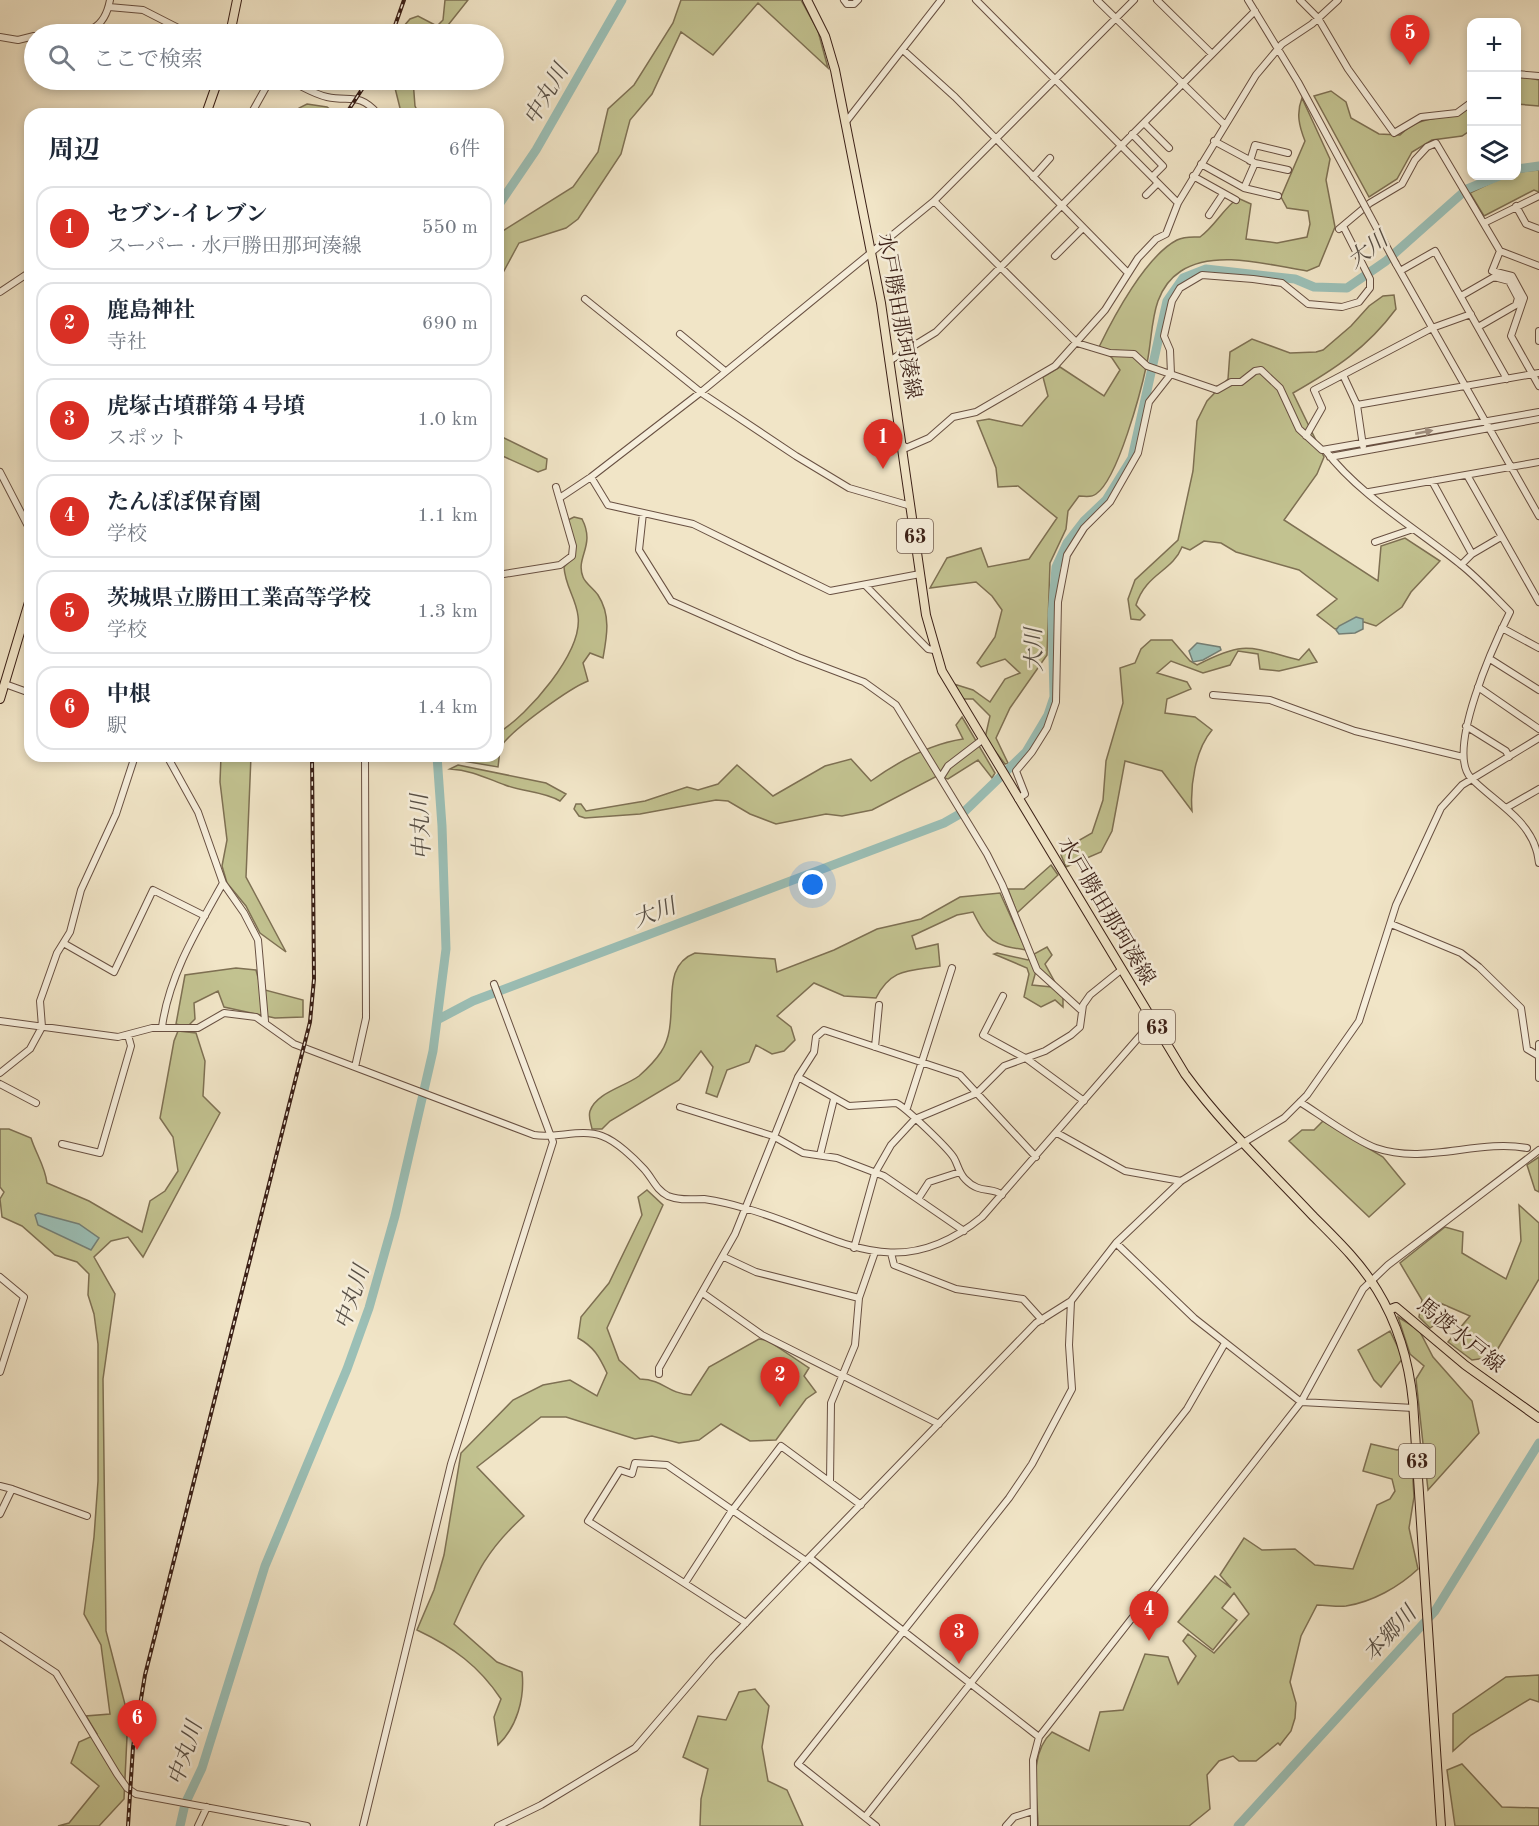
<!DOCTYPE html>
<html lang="ja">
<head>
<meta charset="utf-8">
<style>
	body { margin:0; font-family:"Old Standard TT","Noto Serif JP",serif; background:#f6f6f7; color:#1f2937 }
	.controls { position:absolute; right:18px; top:18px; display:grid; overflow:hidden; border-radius:12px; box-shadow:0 3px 9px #0003 }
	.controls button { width:54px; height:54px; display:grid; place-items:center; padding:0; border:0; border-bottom:2px solid #e0e1e3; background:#fff; color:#1f2937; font:30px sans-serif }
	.you { position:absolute; left:813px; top:885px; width:21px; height:21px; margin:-15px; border:4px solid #fff; border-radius:50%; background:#1a73e8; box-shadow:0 0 0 9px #1a73e833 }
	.badge { display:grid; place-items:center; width:39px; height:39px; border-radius:50%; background:#d93025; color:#fff; font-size:20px; font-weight:700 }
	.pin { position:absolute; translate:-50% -50px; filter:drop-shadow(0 2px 3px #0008) }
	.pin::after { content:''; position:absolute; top:32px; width:21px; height:18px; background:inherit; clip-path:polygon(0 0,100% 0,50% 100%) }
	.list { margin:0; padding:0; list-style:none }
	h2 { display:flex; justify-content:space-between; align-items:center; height:78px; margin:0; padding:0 24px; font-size:26px }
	h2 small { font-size:20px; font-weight:400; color:#747a83 }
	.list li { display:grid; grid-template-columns:39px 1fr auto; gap:18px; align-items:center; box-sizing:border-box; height:84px; margin:0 12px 12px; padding:0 12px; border:2px solid #e0e1e3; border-radius:18px }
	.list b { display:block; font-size:22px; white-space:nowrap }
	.list p { margin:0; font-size:20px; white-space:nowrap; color:#747a83 }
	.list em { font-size:20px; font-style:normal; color:#747a83 }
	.icon { flex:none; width:33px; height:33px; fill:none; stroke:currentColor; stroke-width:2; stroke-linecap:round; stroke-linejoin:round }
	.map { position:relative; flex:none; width:1539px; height:1826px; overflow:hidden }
	.search { position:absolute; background:#fff; box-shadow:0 3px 9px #0003; left:24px; top:24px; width:480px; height:66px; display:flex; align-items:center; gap:15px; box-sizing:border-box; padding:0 21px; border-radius:33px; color:#747a83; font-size:22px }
	.panel { position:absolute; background:#fff; box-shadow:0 3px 9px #0003; left:24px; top:108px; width:480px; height:654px; border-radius:18px }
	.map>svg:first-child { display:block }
	.green { fill:#c2c290; stroke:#7e7053; stroke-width:1.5 }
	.water { fill:#9bbfb6; stroke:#747f76; stroke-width:1.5 }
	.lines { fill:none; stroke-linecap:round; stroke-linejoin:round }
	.river { stroke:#9bbfb6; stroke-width:9 }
	.minor-casing { stroke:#685042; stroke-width:8 }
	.major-casing { stroke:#3a1f16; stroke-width:10 }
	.minor { stroke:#f6eedb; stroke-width:6 }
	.major { stroke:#f1e5c7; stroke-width:8 }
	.rail-casing { stroke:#3a1f16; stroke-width:4 }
	.rail { stroke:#f6eedb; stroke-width:1.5; stroke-dasharray:4.5; stroke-linecap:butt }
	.minor-bridge-casing { stroke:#685042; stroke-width:8; stroke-linecap:butt }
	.minor-bridge { stroke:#f6eedb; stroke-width:6 }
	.oneway { fill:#a19182 }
	.labels { text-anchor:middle; stroke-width:5; stroke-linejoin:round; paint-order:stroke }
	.shield { fill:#f6eedb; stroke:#725d51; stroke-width:1.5 }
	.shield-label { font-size:20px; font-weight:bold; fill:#3a1f16 }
	.street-label { font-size:21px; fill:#3a1f16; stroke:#f6eedb }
	.water-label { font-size:22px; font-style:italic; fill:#574f46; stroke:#f6eedb }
</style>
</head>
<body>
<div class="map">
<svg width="1539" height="1826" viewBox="0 0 1539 1826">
	<rect width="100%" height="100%" fill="#f1e5c7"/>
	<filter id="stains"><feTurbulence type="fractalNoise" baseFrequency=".00333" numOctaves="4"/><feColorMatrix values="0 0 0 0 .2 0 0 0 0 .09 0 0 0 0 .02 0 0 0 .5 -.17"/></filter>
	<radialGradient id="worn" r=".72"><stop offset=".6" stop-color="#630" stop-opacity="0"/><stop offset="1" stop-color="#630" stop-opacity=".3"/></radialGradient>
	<path class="green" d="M445,0H468L441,34H397L410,19L418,16L437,26L443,20Z
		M681,0H801L818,31L828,68L758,3L713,55L681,32L652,94L630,120L621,154L578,219L566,228L519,243L498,282V239L501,232L573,187L598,152L608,109L634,85L673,23Z
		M1521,76L1539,80V106L1517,104L1516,77Z
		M393,80H413L415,106L419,114H399L400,108Z
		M1331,91L1346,102L1351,118L1379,134L1400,135C1425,110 1446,125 1471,105V130L1462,136L1432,140L1412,152L1397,179L1369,197L1314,96Z
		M1302,98L1330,159L1326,180L1335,227L1319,266L1307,271C1269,265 1215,249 1181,271C1149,292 1154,331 1147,363C1141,391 1118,479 1096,494C1091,498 1085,496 1079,496L1068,511L1066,529L1050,563L1047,655L1010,708L996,738L1008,763L1005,764L985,738L990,716L973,699H962L954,684L973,690L990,702L1005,679L1020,673L1005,659L981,667L977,663L995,637L1002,610L992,596L976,582L930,588L947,558L981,548L988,567L1029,559L1057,518L1018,486L998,487L996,468L977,421L989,419L1022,426L1048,396L1043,377L1060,367L1104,396L1120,370L1112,358L1099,347C1114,316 1146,256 1177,240C1185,236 1192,237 1200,237C1215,226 1223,209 1238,198L1251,204L1246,239L1277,243L1307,237L1310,224L1308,211L1287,208L1281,197L1305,141C1299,126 1296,113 1302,98Z
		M307,104L327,107L336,114H295L299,108Z
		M1539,170V192L1534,190L1484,216L1470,193L1505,176H1516L1517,172Z
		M1394,295L1396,309C1367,348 1335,369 1293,393L1324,457L1317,474L1284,520L1378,581L1381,546L1405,538L1440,561L1411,592L1402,607L1376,626L1364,622L1335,629L1317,615L1337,599L1299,570L1236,552L1221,543L1204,541L1190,550L1182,547C1172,572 1146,573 1136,605L1145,615L1140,620L1131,619L1128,599L1135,580L1178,540L1193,471L1197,421L1207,401L1228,379L1230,352L1252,339L1290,353L1316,352L1323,350L1351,326L1369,306L1383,296Z
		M498,435L547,459L546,469L538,472L498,454Z
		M574,517L582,519C596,546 575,557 583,577C585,583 594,589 598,595C611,615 607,636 603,658L590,653L583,663L588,681C570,688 513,729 502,745C499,750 499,761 498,767L463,761L468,756H498V733C528,715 583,652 578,616C576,598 565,586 564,567C580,553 573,539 568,520Z
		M1151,640H1172L1190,661L1197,665C1245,640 1249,647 1299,660L1309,649L1317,662L1279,671L1260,669L1258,654L1238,651L1230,665L1203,673L1171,661L1157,673L1187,682L1191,689L1167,699L1165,713L1195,717L1212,730C1195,750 1190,786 1192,811L1162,771L1125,761L1112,831L1101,852L1066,867L1061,855L1069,846L1092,833L1103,800L1106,761L1123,703L1120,668L1135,663L1141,649Z
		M962,717L995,773L992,778L978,760L948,779L937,776L872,810L842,816L826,814L776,824L750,814L728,801L716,800L640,814L585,818L579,816L574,809L576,804H581L586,811L645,801L687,787L698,790L718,784L737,765L773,796L825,766L851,759L871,781C899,761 929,744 963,739L956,725Z
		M221,756H251L246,877L286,952L260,933L246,906L227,883L222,866L227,840L220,782Z
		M458,765L546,783L566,794L560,801C543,791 523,792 505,785C486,778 471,770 450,769Z
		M1051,865L1058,875L1017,913L1008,889H1024Z
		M1000,893L1026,950C993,945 988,942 973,912L957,915L912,936L916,949L938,944L940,966C909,971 891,968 876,998L844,996L814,983L777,1016L791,1027L795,1040L784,1051L772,1054L756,1045L749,1062L727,1070L717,1097L706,1093L713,1067L701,1051L679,1080L610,1121L602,1129H592C591,1123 588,1117 590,1111C596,1093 624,1087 639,1076C647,1069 655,1061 661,1052C683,1019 656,968 695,953L775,959L777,972L834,950L877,929L921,919L960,897Z
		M1047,947L1052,955L1045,964L1056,984L1039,970L1034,954Z
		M997,953L1028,960L1032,957L1036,971L1032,985L1052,987L1063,996V1007L1055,1000L1041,1007L1024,997L1029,974L1027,968L994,954Z
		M236,968L256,970L261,989L303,1000V1017L275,1018L224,1007L218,991L194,1003L195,1019L187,1027L176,1024L185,975Z
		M178,1031L196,1033L205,1061L203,1096L220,1113L143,1257L128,1237L111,1241L94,1257L115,1294L103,1379L106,1631L128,1716L124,1799L99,1826H58L69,1823L99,1786L71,1763L79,1742L97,1734L86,1716L110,1714L101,1645L84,1614L94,1537L98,1481V1344L94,1314L88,1295L89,1274L77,1262L55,1255L22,1226L2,1217L0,1199L4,1192L0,1187V1129H9L31,1138C36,1154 45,1166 47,1183L89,1201L142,1232L150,1201L165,1191L178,1171L173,1137L160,1118L174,1041Z
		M1323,1121L1383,1157L1405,1184L1369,1217L1289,1141L1302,1130H1314Z
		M1539,1157V1192L1535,1190L1527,1165Z
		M647,1190L663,1205L607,1328L619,1360L640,1379C665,1380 666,1393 691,1395L709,1367L759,1339L767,1340L809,1368L804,1376L816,1392L806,1399L776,1440L750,1441L721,1424L699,1440L679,1443L652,1436L635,1439L566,1417H541L477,1467L524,1516C484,1552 475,1577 454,1624L497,1662L522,1672C525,1698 517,1727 498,1745L494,1717L501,1699C479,1666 453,1647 417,1630L434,1590L444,1555L461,1453L513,1400L543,1385L570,1380L597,1396L607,1373C599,1356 594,1347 578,1338L581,1317L609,1283L642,1215L638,1197Z
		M1519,1205L1539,1223V1279L1493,1357L1472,1360L1448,1342L1470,1316L1440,1303L1429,1314L1433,1326L1430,1328L1419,1317L1422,1300L1400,1263L1445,1227L1463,1232L1462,1253L1506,1279L1521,1241Z
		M1398,1317L1419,1330L1433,1357L1472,1401L1479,1433L1428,1490L1416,1379L1424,1366L1410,1354Z
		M1390,1331L1403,1358L1381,1387L1374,1380L1358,1350Z
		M1371,1444L1397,1450L1411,1446L1414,1497L1409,1528L1418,1569C1399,1587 1372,1602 1346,1606C1337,1607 1327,1605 1317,1605L1301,1636L1290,1682L1296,1703L1295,1718L1291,1731L1280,1745L1278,1743L1256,1761H1239L1233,1756L1219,1761L1207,1775L1210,1809L1189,1826H1038C1038,1796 1027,1755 1052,1732L1089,1751L1100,1712L1123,1710L1145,1654L1168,1657L1178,1684L1196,1656L1183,1641L1188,1634L1214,1653L1249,1614L1234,1593L1222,1608L1237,1620L1213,1650L1178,1622L1215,1576L1231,1588L1220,1575L1244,1538L1262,1550L1295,1549L1315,1565L1353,1569L1377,1505L1390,1499L1395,1491L1392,1479L1363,1471Z
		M1539,1675V1702L1530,1699L1471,1735L1453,1751V1714L1506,1677Z
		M755,1689L769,1706L762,1747L768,1781L787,1790L803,1826H700L701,1799L708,1769L683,1757L698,1716L726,1720L739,1692Z
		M1462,1764L1502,1807L1539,1808V1826H1455L1447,1770Z"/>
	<path class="water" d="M1356,617L1363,619V629L1355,633L1339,634L1336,630L1339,626Z
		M1197,643L1220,647L1221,650L1203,660L1193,662L1189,651Z
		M38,1213L79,1224L99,1238L91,1250L38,1225L35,1215Z"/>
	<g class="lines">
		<path class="river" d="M1516,169L1539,166
			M498,206L536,150L622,0
			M437,1020L473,1001L944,823L965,811L1026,752L1048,715L1054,697L1052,615L1056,567L1067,543L1084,521L1106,500L1132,458L1167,301L1183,278L1206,269L1295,279L1314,287L1347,288L1386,261L1467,189L1499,176
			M180,1826L185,1804L202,1768L265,1566L347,1369L369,1308L395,1216L433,1051L446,949L442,826L437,756
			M1238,1826L1435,1611L1539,1443"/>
		<g class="minor-casing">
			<path id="minor" d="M844,0L847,4H854L858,0
				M976,0L1178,203
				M1097,0L1224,124
				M1157,0L1212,54
				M1248,0L1298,82L1361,199
				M1300,0L1318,18L1348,69L1394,133L1421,117L1457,113L1472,102
				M109,7L143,10L190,34
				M42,34C74,29 102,42 110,0
				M0,37L18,40L34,36
				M903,50L955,97L1128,273
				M1516,74L1539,76
				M288,80C300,85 313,94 327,97C350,102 359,92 378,114
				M251,114L270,80
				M845,123L941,0
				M1144,123L1169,148
				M1132,134L1163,166L1152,177
				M1214,141L1255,163L1288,170
				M1250,161L1255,145L1288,153
				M1201,164L1244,188L1278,196
				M1193,176L1236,200
				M1033,177L1050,158
				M1244,188L1255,163
				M1146,195L1158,183
				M934,201L1077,343L1110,353L1134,354L1147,366L1217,390L1231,382H1241L1255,371L1261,370L1280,388L1299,429L1322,450L1539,412
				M1516,206L1526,224L1539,229
				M1209,215L1223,194
				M1484,223L1539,196
				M1339,229L1370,203L1402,184L1415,160L1427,147L1436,143L1500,251L1539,266
				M1500,251L1492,271L1512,276L1524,298L1511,336L1539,386
				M1055,256L1083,228
				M1396,264L1539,516
				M1400,271L1435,251L1507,379
				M0,292L30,272
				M1461,296L1494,277L1509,281L1518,298L1516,305L1478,327
				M585,299L703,394L796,456L849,488L911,506
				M1539,331V341
				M680,334L725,371
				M889,361L936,332L1255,11
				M1343,375L1357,405L1363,446
				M1357,405L1539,373
				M1306,436L1322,408L1314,390L1432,328L1471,314
				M903,445L906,448L929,438L953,417L976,412L1055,366L1105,310L1138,258L1156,239L1166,234L1178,203L1256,75L1282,44L1312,24L1338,0
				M1325,450C1359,495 1417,529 1460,564C1478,578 1494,596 1510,612C1495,642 1445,751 1471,778C1492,800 1527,818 1536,849C1538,854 1538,858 1539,863
				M1330,457L1539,419
				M0,472L30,530
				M1467,475L1539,602
				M591,477L608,505L693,524L830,591L920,574
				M1432,481L1472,554
				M1369,492L1539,462
				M561,497L591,477L701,392L934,201L1134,0
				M643,513L639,550L671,601L798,657L864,682L896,705L987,854L1002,884L1037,970L1082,1011
				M1375,542L1413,529
				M1461,565L1472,554L1501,537
				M498,575L560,565L572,556L573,546L556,487
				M865,585L928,649L934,650
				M1502,628L1539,648
				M1490,659L1539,690
				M5,684L30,693
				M1478,687L1539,729
				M1213,695L1270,700L1355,731L1463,757
				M1466,726L1506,751L1509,757
				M167,756L198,812L223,883L244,913L258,940L265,1021
				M941,777L948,766L982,740
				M1018,799L1025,794L1016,771L1032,752L1047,728L1056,702L1058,602L1067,555L1084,528L1110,502L1138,453L1149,402L1171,374L1170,350L1164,336L1172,301L1180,288L1202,275L1253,279L1282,283L1308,304L1342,307L1359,302L1370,288V279L1343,226
				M1506,808L1539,789
				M1391,924L1461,953L1479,967L1521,1008L1527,1049L1537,1055
				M65,944L114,972L153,890L205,916
				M1003,996L983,1035L1027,1059L1084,1101
				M0,1021L118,1037L152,1028H198L224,1013L256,1017L294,1044L534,1135C556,1139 581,1128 602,1136C616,1141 634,1158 644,1169C653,1179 656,1190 668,1196C680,1201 692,1199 704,1199C717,1201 731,1204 744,1208C834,1232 893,1290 982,1217L1153,1021
				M162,1027C169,975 198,928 223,883
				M1539,1044V1078
				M875,1047L879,1005
				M355,1067L366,1018L365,756
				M0,1073L30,1049L42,1027L40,1001L57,953L70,932L81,890L116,814L135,756
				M798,1077L814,1052L816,1037L824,1030L960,1075L1036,1157
				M0,1084L36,1103
				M1300,1102C1319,1114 1357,1142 1376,1148C1425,1165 1478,1139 1527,1148
				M680,1107L773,1136L803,1153L837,1158L884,1176L964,1231
				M907,1108L952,968
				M1057,1133L1125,1171L1181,1181
				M62,1144L100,1153L131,1046L128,1035
				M820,1155L834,1099
				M918,1199L929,1182L960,1172
				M1116,1243L1194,1318L1301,1402L1414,1408
				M854,1248L875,1173L891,1145L915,1119L977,1093L1004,1066L1045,1051L1071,1035L1080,1027L1083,1005L1090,995L1121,970
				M891,1253L894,1265L956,1289L1023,1299L1042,1320
				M724,1257L756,1272L859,1298
				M0,1277L24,1297L0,1372
				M704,1294L762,1335L939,1424
				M659,1374V1368L735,1234L798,1077L849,1106L896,1103C904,1106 948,1148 954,1158C958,1165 959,1173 965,1179C980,1195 992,1186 1002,1195
				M830,1482L831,1403L855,1345L859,1298L875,1252
				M0,1486L12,1489L0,1514
				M12,1489L87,1516
				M810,1558L1039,1737
				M685,1583L731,1512L781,1446L861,1505
				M746,1623L588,1521L620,1470L632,1474L635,1463L667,1465L806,1561
				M0,1636L56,1673L117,1774L127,1788L136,1794L307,1826
				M865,1817L1187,1409L1225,1343
				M198,1826L207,1807
				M363,1826L451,1464L553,1142L494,984
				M498,1826L541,1805L635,1748L713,1657L1036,1323L1071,1301L1116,1243L1181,1181L1284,1118L1307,1095L1359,1021L1396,905L1441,808L1462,785L1539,738
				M876,1826L798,1764L1009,1498L1032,1464L1072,1389L1069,1345L1071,1301
				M1006,1826L1014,1817L1033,1811
				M1034,1826L1033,1760L1039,1737L1301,1402L1363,1289L1388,1265L1539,1150"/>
		</g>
		<g class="major-casing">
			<path id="major" d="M807,0L825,36L835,70L881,303L926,615L942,671L1185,1074C1223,1126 1270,1170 1314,1217C1337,1240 1360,1262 1377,1290C1398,1324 1409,1362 1413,1402L1441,1826
				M230,34L237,0
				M206,114L218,80
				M0,699L30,599
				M1388,1310L1396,1307L1465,1365L1539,1418"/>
		</g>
		<use href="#minor" class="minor"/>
		<use href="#major" class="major"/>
		<g class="rail-casing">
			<path id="rail" d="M392,34L404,0
				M346,114L368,80
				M128,1826L133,1747L145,1675L310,1022L314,979L312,756"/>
		</g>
		<use href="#rail" class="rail"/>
		<g class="minor-bridge-casing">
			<path id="minor-bridge" d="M1361,199L1396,264"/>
		</g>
		<use href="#minor-bridge" class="minor-bridge"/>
	</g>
	<defs><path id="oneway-solid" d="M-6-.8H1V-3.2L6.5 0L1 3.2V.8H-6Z" transform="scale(1.5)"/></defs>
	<use class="oneway" href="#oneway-solid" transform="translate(1424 432) rotate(-11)"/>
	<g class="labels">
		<g class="shield">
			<rect x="897" y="519" width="36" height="34" rx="4.5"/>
			<rect x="1139" y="1010" width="36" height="34" rx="4.5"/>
			<rect x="1399" y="1444" width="36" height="34" rx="4.5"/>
		</g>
		<g class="shield-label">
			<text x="915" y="543">63</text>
			<text x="1157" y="1034">63</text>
			<text x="1417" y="1468">63</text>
		</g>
		<g class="street-label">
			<text transform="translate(900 316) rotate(80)" y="7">水戸勝田那珂湊線</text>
			<text transform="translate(1107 911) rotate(59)" y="7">水戸勝田那珂湊線</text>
			<text transform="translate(1461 1335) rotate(39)" y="7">馬渡水戸線</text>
		</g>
		<g class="water-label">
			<text transform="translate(545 94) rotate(-60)" y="8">中丸川</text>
			<text transform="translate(1367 249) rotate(-37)" y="8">大川</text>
			<text transform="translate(1033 650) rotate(-91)" y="8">大川</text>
			<text transform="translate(420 827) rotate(-93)" y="8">中丸川</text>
			<text transform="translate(654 912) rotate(-21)" y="8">大川</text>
			<text transform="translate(351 1297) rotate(-72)" y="8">中丸川</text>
			<text transform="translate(1389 1633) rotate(-47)" y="8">本郷川</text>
			<text transform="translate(184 1753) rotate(-72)" y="8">中丸川</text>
		</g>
	</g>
	<rect width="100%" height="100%" filter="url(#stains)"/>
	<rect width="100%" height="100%" fill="url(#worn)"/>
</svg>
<div class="controls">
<button>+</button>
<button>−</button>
<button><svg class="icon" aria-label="layers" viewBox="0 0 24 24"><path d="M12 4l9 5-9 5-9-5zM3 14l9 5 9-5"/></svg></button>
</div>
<div class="you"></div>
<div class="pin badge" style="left:883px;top:469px">1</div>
<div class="pin badge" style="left:780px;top:1407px">2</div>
<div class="pin badge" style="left:959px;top:1664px">3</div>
<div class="pin badge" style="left:1149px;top:1641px">4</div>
<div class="pin badge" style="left:1410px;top:65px">5</div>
<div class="pin badge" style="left:137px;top:1750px">6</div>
<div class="search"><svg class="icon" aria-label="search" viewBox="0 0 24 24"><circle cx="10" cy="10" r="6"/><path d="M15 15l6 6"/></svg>ここで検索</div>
<section class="panel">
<h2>周辺<small>6件</small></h2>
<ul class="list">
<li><span class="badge">1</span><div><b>セブン-イレブン</b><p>スーパー · 水戸勝田那珂湊線</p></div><em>550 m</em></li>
<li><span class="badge">2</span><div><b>鹿島神社</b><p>寺社</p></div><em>690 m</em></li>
<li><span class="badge">3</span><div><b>虎塚古墳群第４号墳</b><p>スポット</p></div><em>1.0 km</em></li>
<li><span class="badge">4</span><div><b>たんぽぽ保育園</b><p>学校</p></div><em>1.1 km</em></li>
<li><span class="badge">5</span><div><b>茨城県立勝田工業高等学校</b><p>学校</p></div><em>1.3 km</em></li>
<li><span class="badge">6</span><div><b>中根</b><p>駅</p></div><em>1.4 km</em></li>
</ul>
</section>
</div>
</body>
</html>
